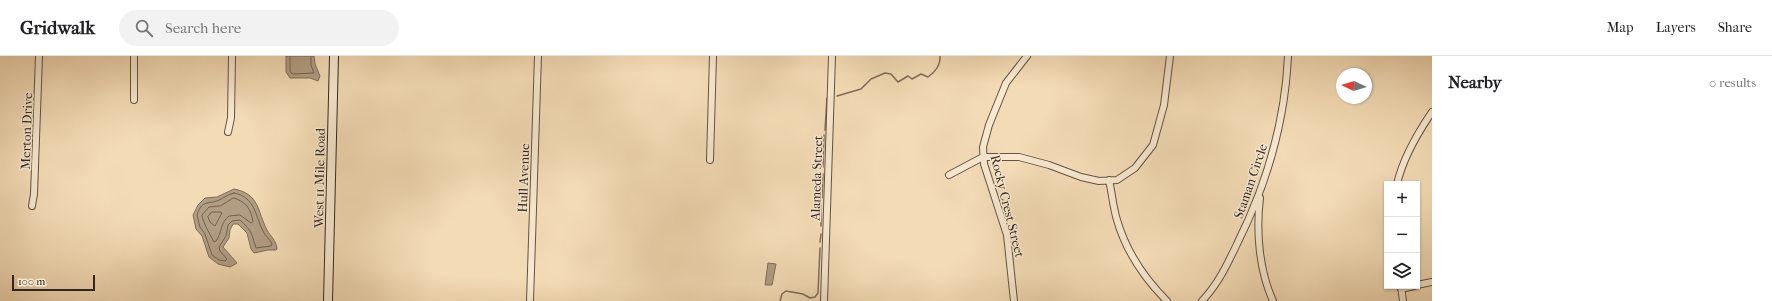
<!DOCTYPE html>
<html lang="en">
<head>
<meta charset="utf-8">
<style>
	body { margin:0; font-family:"IM FELL French Canon",serif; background:#f2f2f2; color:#202124 }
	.controls { position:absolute; right:12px; bottom:12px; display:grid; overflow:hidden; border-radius:0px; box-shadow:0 1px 3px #0004 }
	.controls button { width:36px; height:36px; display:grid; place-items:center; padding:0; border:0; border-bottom:1px solid #e0e0e0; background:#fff; color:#202124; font:20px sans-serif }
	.compass { position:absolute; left:1336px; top:12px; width:36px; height:36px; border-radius:50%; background:#fff; box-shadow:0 1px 3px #0004; rotate:274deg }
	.scale { position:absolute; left:12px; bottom:10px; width:83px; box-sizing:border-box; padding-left:4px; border:2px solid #32261f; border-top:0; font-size:11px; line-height:14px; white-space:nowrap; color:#32261f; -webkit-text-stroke:3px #f7e8cf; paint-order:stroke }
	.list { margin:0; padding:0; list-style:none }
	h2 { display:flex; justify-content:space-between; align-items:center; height:52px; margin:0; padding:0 16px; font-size:17px }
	h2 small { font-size:13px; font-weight:400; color:#757577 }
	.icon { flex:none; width:22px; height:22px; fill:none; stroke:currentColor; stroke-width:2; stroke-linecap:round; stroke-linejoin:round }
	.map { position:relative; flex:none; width:1432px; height:245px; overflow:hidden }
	header { display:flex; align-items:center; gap:24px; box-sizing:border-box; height:56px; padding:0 20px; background:#fff; border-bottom:1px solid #e0e0e0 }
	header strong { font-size:19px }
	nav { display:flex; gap:22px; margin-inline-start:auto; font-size:14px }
	.search { width:280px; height:36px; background:#f2f2f2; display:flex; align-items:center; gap:10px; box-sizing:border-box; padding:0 14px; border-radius:22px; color:#757577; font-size:15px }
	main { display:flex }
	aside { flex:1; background:#fff }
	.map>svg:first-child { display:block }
	.water { fill:#b19d82; stroke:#7e6d5a }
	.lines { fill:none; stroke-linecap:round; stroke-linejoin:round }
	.shore { stroke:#726250; stroke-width:1 }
	.stream { stroke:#7e6d5a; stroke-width:1.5 }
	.street-casing { stroke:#625344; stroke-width:8 }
	.secondary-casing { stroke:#32261f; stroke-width:10 }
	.street { stroke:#f7e8cf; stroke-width:6 }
	.secondary { stroke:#f7e8cf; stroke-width:8 }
	.labels { text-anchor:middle; stroke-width:3; stroke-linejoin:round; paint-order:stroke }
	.street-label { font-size:13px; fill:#32261f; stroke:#f7e8cf }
</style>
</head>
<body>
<header>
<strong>Gridwalk</strong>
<div class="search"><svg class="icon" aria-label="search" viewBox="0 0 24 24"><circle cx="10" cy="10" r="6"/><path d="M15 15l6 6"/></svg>Search here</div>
<nav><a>Map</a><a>Layers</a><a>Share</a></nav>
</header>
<main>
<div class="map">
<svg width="1432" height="245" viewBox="0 0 1432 245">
	<rect width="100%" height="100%" fill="#f3dbb5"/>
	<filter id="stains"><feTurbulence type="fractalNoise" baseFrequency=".005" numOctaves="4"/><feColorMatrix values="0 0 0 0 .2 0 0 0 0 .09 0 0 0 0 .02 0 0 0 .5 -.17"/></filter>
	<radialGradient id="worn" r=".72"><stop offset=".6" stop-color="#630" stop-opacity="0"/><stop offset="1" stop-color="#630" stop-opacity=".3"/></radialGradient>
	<path class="water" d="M286,0H314L315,8L320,20L318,25L310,22H290L286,16Z
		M234,133C260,138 257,155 267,174C271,181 276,184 277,193L276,194H268L254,197L251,193L247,177L238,168H233L230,174L229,182L223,191L237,207L230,211L218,208L209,201L202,180L196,173L193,159L198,149L205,142L217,141Z
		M768,207L776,208L772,229H765Z"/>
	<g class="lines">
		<path class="shore" d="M290,0V15L292,18L314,17L311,9V0
			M234,137C255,141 255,159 263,175C265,180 270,183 272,188L271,190L256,192C251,177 253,176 240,164L232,165L228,169L226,180L219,191L220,195L227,203L225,205L219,204L212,199L205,178L200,171L197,159C202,143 208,149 219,144C224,142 228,138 234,137Z
			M234,142C247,146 251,154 253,166L251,167L240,159L229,160C220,167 222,177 216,185L214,186C210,178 203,167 202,159L209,151L220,150Z
			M212,156H220L222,157L215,170L210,166L208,161Z"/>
		<path class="stream" d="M837,40L861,33L871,23L885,17L891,18L898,26L908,20L912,23L921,18L928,21C935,16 941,9 940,0
			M825,74L827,42
			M823,111L824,79
			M822,142L823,118
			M821,170V147
			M820,186L821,178
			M780,245L782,238L786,235L803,238L810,242L815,241L818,237L820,192"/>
		<g class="street-casing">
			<path id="street" d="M134,44V0
				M228,76L231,62L232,0
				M710,104L713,0
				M949,119L983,101H1019L1049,109L1081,121L1099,125L1117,124L1135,112L1153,89L1164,49L1170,0
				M1109,124C1112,137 1113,151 1117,164C1126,195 1144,222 1167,245
				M1397,128C1403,102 1417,78 1432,56
				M1260,142C1256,175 1259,214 1273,245
				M32,150L34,138L39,0
				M1417,229L1432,226
				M1401,230L1403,245
				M1401,233L1414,230
				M530,245L538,0
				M824,245L832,0
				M1014,245L1007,179L984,108L983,91L989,69L1006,27L1027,0
				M1202,245C1218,228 1227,209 1237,188C1266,130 1285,65 1288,0"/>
		</g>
		<g class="secondary-casing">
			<path id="secondary" d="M328,245L334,0"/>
		</g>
		<use href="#street" class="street"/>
		<use href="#secondary" class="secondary"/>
	</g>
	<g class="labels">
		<g class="street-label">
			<text transform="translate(26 75) rotate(-88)" y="5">Merton Drive</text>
			<text transform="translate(319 122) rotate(-89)" y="5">West 11 Mile Road</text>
			<text transform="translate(523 122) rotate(-88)" y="5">Hull Avenue</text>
			<text transform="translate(816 122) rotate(-88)" y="5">Alameda Street</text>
			<text transform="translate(1250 125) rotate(-71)" y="5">Staman Circle</text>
			<text transform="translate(1008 150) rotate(76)" y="5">Rocky Crest Street</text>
		</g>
	</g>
	<rect width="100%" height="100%" filter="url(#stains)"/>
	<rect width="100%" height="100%" fill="url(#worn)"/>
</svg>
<div class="controls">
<button>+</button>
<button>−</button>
<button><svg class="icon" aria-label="layers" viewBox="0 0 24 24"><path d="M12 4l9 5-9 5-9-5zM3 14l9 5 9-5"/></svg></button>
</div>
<svg class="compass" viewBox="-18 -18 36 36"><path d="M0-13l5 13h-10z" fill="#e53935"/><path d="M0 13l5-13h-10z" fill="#757577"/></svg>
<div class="scale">100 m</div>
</div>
<aside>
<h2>Nearby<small>0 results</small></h2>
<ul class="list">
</ul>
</aside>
</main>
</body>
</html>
